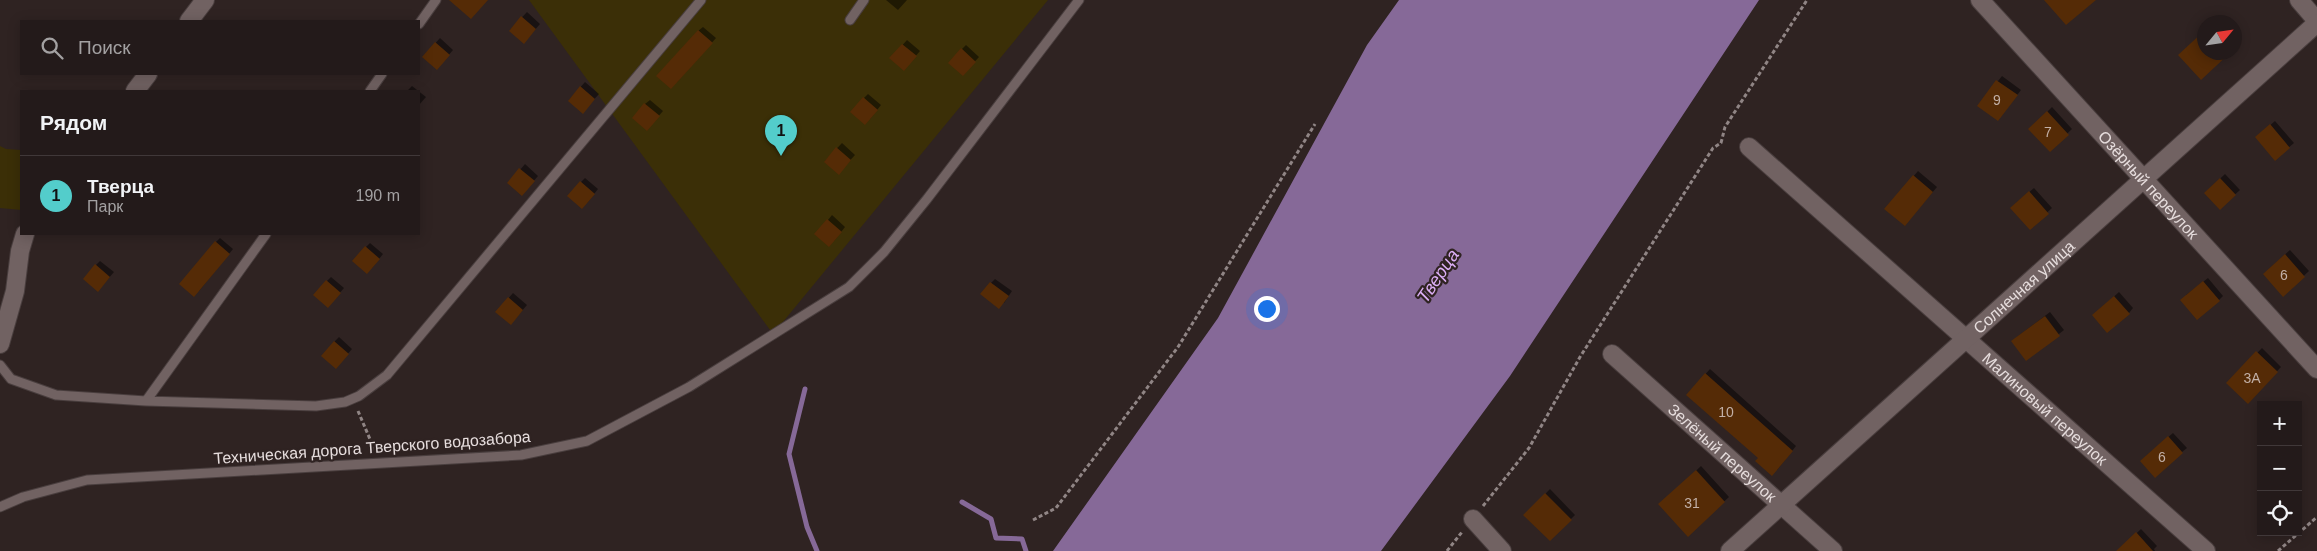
<!DOCTYPE html>
<html lang="ru">
<head>
<meta charset="utf-8">
<style>
	body { margin:0; font-family:Helvetica,sans-serif; background:#2b2323; color:#f1f3f6 }
	.controls { position:absolute; right:15px; bottom:15px; display:grid; overflow:hidden; border-radius:0px; box-shadow:0 2px 12px #0003 }
	.controls button { width:45px; height:45px; display:grid; place-items:center; padding:0; border:0; border-bottom:1px solid #403839; background:#231a1a; color:#f1f3f6; font:25px sans-serif }
	.compass { position:absolute; left:2197px; top:15px; width:45px; height:45px; border-radius:50%; background:#231a1a; box-shadow:0 2px 12px #0003; rotate:61deg }
	.you { position:absolute; left:1266px; top:308px; width:18px; height:18px; margin:-12px; border:4px solid #fff; border-radius:50%; background:#1a73e8; box-shadow:0 0 0 8px #1a73e833 }
	.badge { display:grid; place-items:center; width:32px; height:32px; border-radius:50%; background:#53cdcb; color:#111; font-size:16px; font-weight:700 }
	.pin { position:absolute; translate:-50% -41px; filter:drop-shadow(0 1px 2px #0008) }
	.pin::after { content:''; position:absolute; top:26px; width:18px; height:15px; background:inherit; clip-path:polygon(0 0,100% 0,50% 100%) }
	.list { margin:0; padding:0; list-style:none }
	h2 { display:flex; justify-content:space-between; align-items:center; height:65px; margin:0; padding:0 20px; font-size:21px }
	h2 small { font-size:16px; font-weight:400; color:#a3a1a2 }
	.list li { display:grid; grid-template-columns:32px 1fr auto; gap:15px; align-items:center; box-sizing:border-box; height:80px; padding:0 20px; border-top:1px solid #403839 }
	.list b { display:block; font-size:19px; white-space:nowrap }
	.list p { margin:0; font-size:16px; white-space:nowrap; color:#a3a1a2 }
	.list em { font-size:16px; font-style:normal; color:#a3a1a2 }
	.icon { flex:none; width:28px; height:28px; fill:none; stroke:currentColor; stroke-width:2; stroke-linecap:round; stroke-linejoin:round }
	.map { position:relative; flex:none; width:2317px; height:551px; overflow:hidden }
	.search { position:absolute; background:#231a1a; box-shadow:0 2px 12px #0003; left:20px; top:20px; width:400px; height:55px; display:flex; align-items:center; gap:12px; box-sizing:border-box; padding:0 18px; border-radius:0px; color:#a3a1a2; font-size:19px }
	.panel { position:absolute; background:#231a1a; box-shadow:0 2px 12px #0003; left:20px; top:90px; width:400px; height:145px; border-radius:0px }
	.map>svg:first-child { display:block }
	.green { fill:#3b2f07 }
	.water { fill:#866998 }
	.shadow { fill:#0007 }
	.lines { fill:none; stroke-linecap:round; stroke-linejoin:round }
	.stream { stroke:#866998; stroke-width:5 }
	.building { fill:#552b06 }
	.lane-casing { stroke:#493e3e; stroke-width:11 }
	.street-casing { stroke:#493e3e; stroke-width:20 }
	.path { stroke:#908585; stroke-width:3; stroke-dasharray:4 2.5; stroke-linecap:butt }
	.lane { stroke:#716262; stroke-width:9 }
	.street { stroke:#716262; stroke-width:18 }
	.labels { text-anchor:middle; stroke-width:4.5; stroke-linejoin:round; paint-order:stroke }
	.number-label { font-size:14px; fill:#c2b0a7 }
	.street-label { font-size:16px; fill:#e6dddd; stroke:#2f2322 }
	.water-label { font-size:18px; font-style:italic; fill:#dcaff6; stroke:#2f2322 }
</style>
</head>
<body>
<div class="map">
<svg width="2317" height="551" viewBox="0 0 2317 551">
	<rect width="100%" height="100%" fill="#2f2322"/>
	<path class="green" d="M529,0H1048L773,334Z
		M0,146L6,149L21,150V210L0,208Z"/>
	<path class="water" d="M1399,0H1759L1510,376L1381,551H1053L1218,318L1367,45Z"/>
	<path class="shadow" d="M886,0H907L898,10Z
		M527,12L540,24L528,38L510,30Z
		M703,27L716,38L676,83L698,31Z
		M440,38L453,50L442,63L424,56Z
		M907,40L920,51L908,65L891,58Z
		M966,45L979,57L967,70L962,49Z
		M2002,76L2021,90L2002,115L1979,105Z
		M585,82L599,94L587,107L569,100Z
		M412,86L426,97L419,105V91H407Z
		M868,94L881,105L870,119L864,98Z
		M650,100L663,111L651,125L645,104Z
		M2052,107L2072,129L2050,150L2030,129Z
		M2275,121L2294,143L2275,159L2261,133Z
		M842,143L855,155L843,168L825,161Z
		M525,164L538,176L526,190L509,183Z
		M1918,171L1937,187L1909,220L1886,209Z
		M2225,174L2240,190L2220,208L2205,193Z
		M585,178L598,189L587,203L581,182Z
		M2034,188L2052,208L2030,228L2016,203Z
		M832,215L845,227L834,241L828,220Z
		M220,238L233,249L199,291L216,242Z
		M370,243L383,254L372,268L366,247Z
		M2290,250L2309,271L2283,295L2269,269Z
		M100,261L114,272L102,286L96,265Z
		M331,277L344,288L332,302L327,281Z
		M2208,278L2223,296L2219,300L2186,295Z
		M995,279L1012,291L1004,303L991,283Z
		M2119,292L2133,308L2129,313L2098,311Z
		M513,293L527,305L515,319L497,311Z
		M2050,312L2064,330L2027,359L2017,337Z
		M339,337L352,349L340,363L334,342Z
		M2262,348L2281,367L2248,402L2228,383Z
		M1710,369L1796,446L1777,470L1687,395Z
		M2173,433L2187,448L2182,452L2146,456Z
		M1701,466L1729,497L1688,535L1660,505Z
		M1550,489L1575,515L1550,540L1525,515Z
		M2141,529L2157,546L2154,549L2155,551H2118Z"/>
	<g class="lines">
		<path class="stream" d="M805,389L789,454L807,527L817,551
			M962,502L991,519L996,538L1022,539L1026,551"/>
	</g>
	<path class="building" d="M449,0H488L471,19Z
		M2044,0H2096L2066,25Z
		M521,16L536,29L524,44L509,31Z
		M698,30L713,43L671,89L656,76Z
		M2204,31V52H2231L2201,80L2178,55Z
		M435,42L450,55L437,70L422,57Z
		M902,44L917,56L904,71L889,58Z
		M961,48L976,62L963,76L948,63Z
		M1996,80L2018,95L1998,121L1977,106Z
		M580,86L595,99L583,114L568,101Z
		M863,97L878,110L865,125L850,112Z
		M644,103L660,116L647,131L632,118Z
		M2047,111L2069,135L2050,152L2028,129Z
		M2270,124L2290,148L2275,161L2255,137Z
		M836,147L851,160L839,175L824,162Z
		M519,168L535,181L522,196L507,183Z
		M1913,175L1933,192L1905,226L1884,209Z
		M2220,178L2236,195L2220,210L2204,193Z
		M580,181L595,194L582,209L567,196Z
		M2029,191L2049,214L2030,230L2010,208Z
		M827,219L842,232L829,247L814,234Z
		M215,241L230,254L194,297L179,284Z
		M365,246L380,259L367,274L352,261Z
		M2285,254L2305,277L2283,297L2263,274Z
		M95,264L110,277L98,292L83,279Z
		M326,280L341,293L328,308L313,295Z
		M2203,281L2220,301L2197,320L2180,300Z
		M990,282L1009,296L999,309L980,294Z
		M2114,296L2130,314L2107,333L2092,315Z
		M508,297L523,310L511,325L495,312Z
		M2045,316L2060,336L2026,361L2011,341Z
		M334,341L349,354L336,369L321,356Z
		M2256,351L2278,372L2248,404L2226,383Z
		M1705,373L1793,451L1772,476L1755,461L1758,458L1686,395Z
		M2168,436L2183,453L2155,478L2140,461Z
		M1696,470L1725,502L1688,537L1658,504Z
		M1545,493L1572,520L1550,541L1523,515Z
		M2136,532L2153,551H2116Z"/>
	<g class="lines">
		<g class="lane-casing">
			<path id="lane" d="M850,20L864,0
				M419,24L436,0
				M370,91L382,74
				M0,365L11,379L56,395L146,401L316,406L345,402L359,396L387,375L701,0
				M146,401L266,234
				M0,507L23,497L87,480L521,455L587,441L689,387L849,287L884,252L927,199L1079,0"/>
		</g>
		<g class="street-casing">
			<g id="street">
				<path id="s1" d="M1980,0L2317,369"/>
				<path d="M2299,0L2317,21"/>
				<path d="M189,21L205,0"/>
				<path d="M135,91L148,74"/>
				<path id="s2" d="M1749,147L2206,551"/>
				<path d="M0,344L15,291L20,251L25,234"/>
				<path id="s3" d="M1612,354L1833,551"/>
				<path d="M1473,519L1502,551"/>
				<path id="s4" d="M1730,551L2317,23"/>
			</g>
		</g>
		<path class="path" d="M358,411L375,451
			M1483,506L1529,448L1580,357L1713,148L1721,143L1725,127L1807,0
			M1033,520L1056,508L1178,347L1315,124
			M1447,551L1462,532
			M2278,551L2317,517"/>
		<use href="#lane" class="lane"/>
		<use href="#street" class="street"/>
	</g>
	<g class="labels">
		<g class="number-label">
			<text x="1997" y="105">9</text>
			<text x="2048" y="137">7</text>
			<text x="2284" y="280">6</text>
			<text x="2252" y="383">3А</text>
			<text x="1726" y="417">10</text>
			<text x="2162" y="462">6</text>
			<text x="1692" y="508">31</text>
		</g>
		<g class="street-label">
			<text dy="6" stroke="none"><textPath href="#s1" startOffset="250">Озёрный переулок</textPath></text>
			<text dy="6" stroke="none"><textPath href="#s4" startOffset="395">Солнечная улица</textPath></text>
			<text dy="6" stroke="none"><textPath href="#s2" startOffset="395">Малиновый переулок</textPath></text>
			<text transform="translate(372 447) rotate(-4)" y="6">Техническая дорога Тверского водозабора</text>
			<text dy="6" stroke="none"><textPath href="#s3" startOffset="148">Зелёный переулок</textPath></text>
		</g>
		<g class="water-label">
			<text transform="translate(1438 276) rotate(-56)" y="6">Тверца</text>
		</g>
	</g>
</svg>
<div class="controls">
<button>+</button>
<button>−</button>
<button><svg class="icon" aria-label="locate" viewBox="0 0 24 24"><circle cx="12" cy="12" r="6"/><path d="M12 2v4M12 18v4M2 12h4M18 12h4"/></svg></button>
</div>
<svg class="compass" viewBox="-18 -18 36 36"><path d="M0-13l5 13h-10z" fill="#e53935"/><path d="M0 13l5-13h-10z" fill="#a3a1a2"/></svg>
<div class="you"></div>
<div class="pin badge" style="left:781px;top:156px">1</div>
<div class="search"><svg class="icon" aria-label="search" viewBox="0 0 24 24"><circle cx="10" cy="10" r="6"/><path d="M15 15l6 6"/></svg>Поиск</div>
<section class="panel">
<h2>Рядом<small></small></h2>
<ul class="list">
<li><span class="badge">1</span><div><b>Тверца</b><p>Парк</p></div><em>190 m</em></li>
</ul>
</section>
</div>
</body>
</html>
